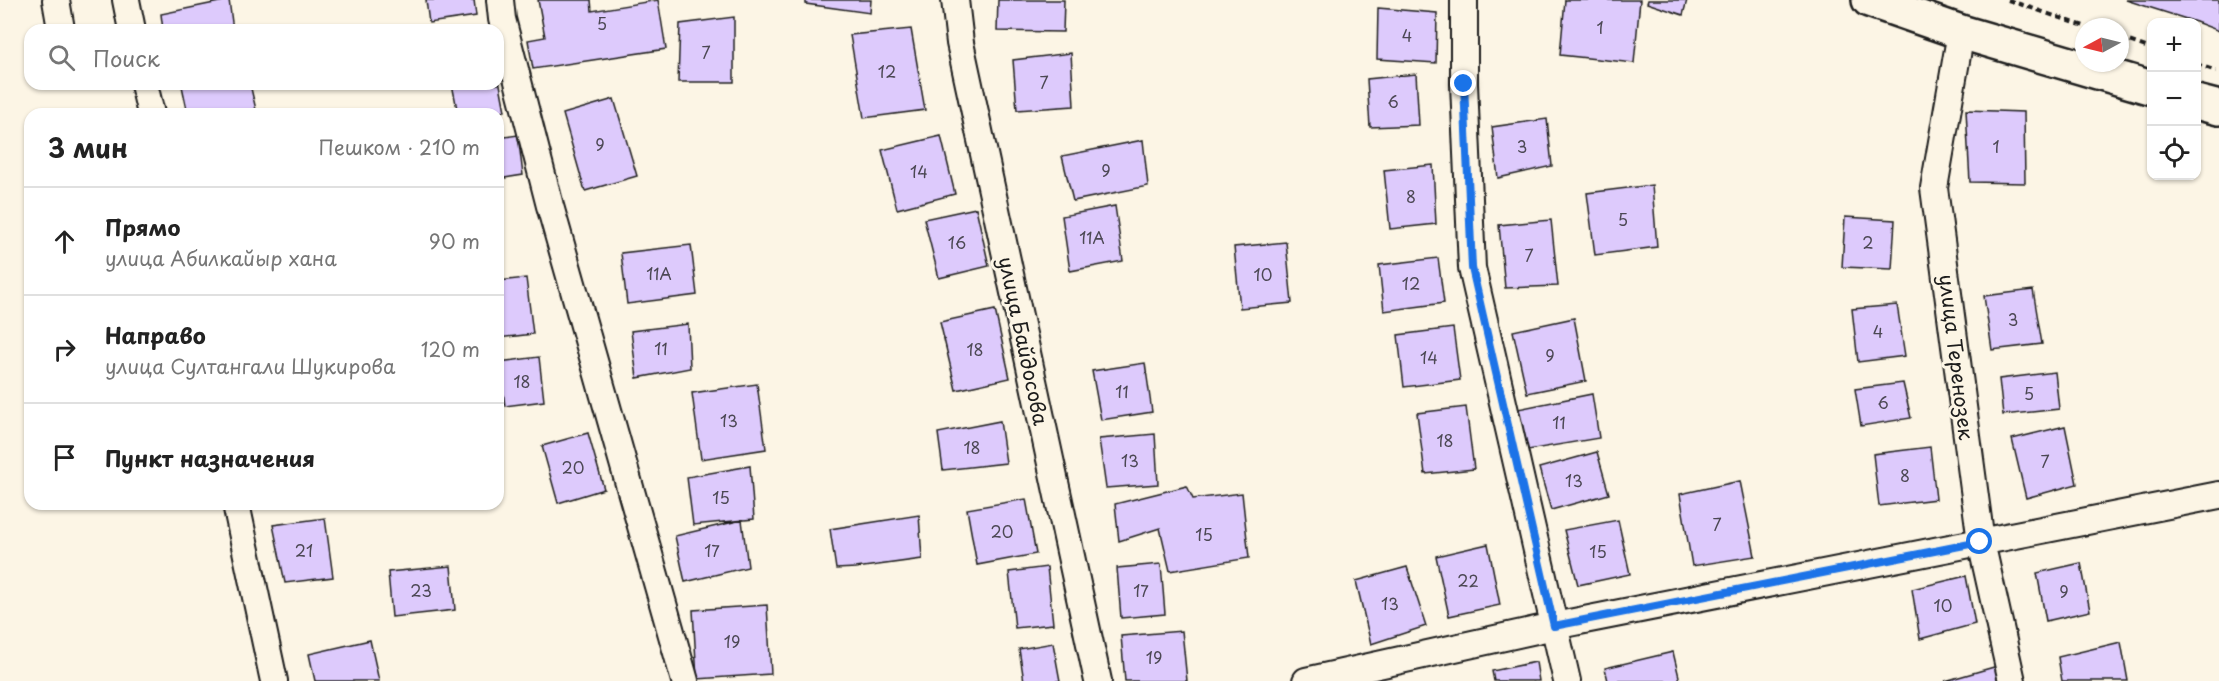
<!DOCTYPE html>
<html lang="ru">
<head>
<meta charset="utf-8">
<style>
	body { margin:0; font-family:"Playpen Sans",sans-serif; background:#f6f6f6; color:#222 }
	.controls { position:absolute; right:18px; top:18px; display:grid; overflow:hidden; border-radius:12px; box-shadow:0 2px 4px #0004 }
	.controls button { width:54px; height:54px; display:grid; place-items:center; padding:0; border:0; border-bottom:2px solid #e0e0e0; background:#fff; color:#222; font:30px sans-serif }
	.compass { position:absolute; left:2075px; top:18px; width:54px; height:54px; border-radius:50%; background:#fff; box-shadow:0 2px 4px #0004; rotate:263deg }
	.stop { position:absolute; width:18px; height:18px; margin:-14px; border:4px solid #1a73e8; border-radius:50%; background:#fff }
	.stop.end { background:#1a73e8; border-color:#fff; box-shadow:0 2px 6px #0008 }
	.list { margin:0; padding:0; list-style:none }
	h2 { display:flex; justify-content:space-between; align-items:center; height:78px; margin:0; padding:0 24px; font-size:26px }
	h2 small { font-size:20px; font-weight:400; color:#767676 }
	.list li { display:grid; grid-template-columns:39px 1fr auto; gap:18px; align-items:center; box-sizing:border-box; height:108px; padding:0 24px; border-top:2px solid #e0e0e0 }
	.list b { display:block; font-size:22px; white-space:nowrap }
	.list p { margin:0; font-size:20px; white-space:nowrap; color:#767676 }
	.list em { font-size:20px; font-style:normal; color:#767676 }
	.icon { flex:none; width:33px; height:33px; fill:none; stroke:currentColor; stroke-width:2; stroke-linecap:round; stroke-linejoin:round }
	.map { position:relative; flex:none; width:2219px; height:681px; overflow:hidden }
	.search { position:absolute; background:#fff; box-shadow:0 2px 4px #0004; left:24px; top:24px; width:480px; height:66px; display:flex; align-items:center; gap:15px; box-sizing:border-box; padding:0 21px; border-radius:18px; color:#767676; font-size:22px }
	.panel { position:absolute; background:#fff; box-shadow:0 2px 4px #0004; left:24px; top:108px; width:480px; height:402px; border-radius:18px }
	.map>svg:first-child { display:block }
	.building { fill:#ddcafc; stroke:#1c1c1c; stroke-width:1.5 }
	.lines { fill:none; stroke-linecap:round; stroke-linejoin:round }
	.street-casing { stroke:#1c1c1c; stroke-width:30 }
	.secondary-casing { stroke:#1c1c1c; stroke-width:38 }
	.path { stroke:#1c1c1c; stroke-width:4; stroke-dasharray:6 4.5; stroke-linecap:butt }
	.street { stroke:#fcf5e5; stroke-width:26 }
	.secondary { stroke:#fcf5e5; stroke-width:33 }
	.route { stroke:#1a73e8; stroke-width:8 }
	.labels { text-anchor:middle; stroke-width:6; stroke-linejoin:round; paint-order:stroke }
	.number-label { font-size:16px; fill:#4c4854 }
	.street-label { font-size:20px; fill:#1c1c1c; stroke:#fcf5e5 }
</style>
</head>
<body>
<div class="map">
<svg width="2219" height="681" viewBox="0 0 2219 681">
	<rect width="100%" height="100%" fill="#fcf5e5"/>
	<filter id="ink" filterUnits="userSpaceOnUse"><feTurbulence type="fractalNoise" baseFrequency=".0167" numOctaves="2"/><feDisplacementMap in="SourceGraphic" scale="12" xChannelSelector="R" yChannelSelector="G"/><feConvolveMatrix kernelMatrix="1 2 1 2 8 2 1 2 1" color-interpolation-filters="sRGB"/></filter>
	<g filter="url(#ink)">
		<path class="building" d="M229,0L233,30H163L161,14Z
			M426,0H474L476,16L429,23Z
			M538,0H591L592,11L658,0L666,49L533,69L528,40L545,37Z
			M806,0H871L870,13L806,4Z
			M998,0H1064L1063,32L997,31Z
			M1565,0H1640L1634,63L1560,55Z
			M1648,0H1687L1683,15L1647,3Z
			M2126,0H2219V31L2196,22Z
			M1378,8L1437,13L1436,63L1377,59Z
			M734,17V82H678L680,24Z
			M911,29L925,110L864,118L850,35Z
			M1071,53L1074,106L1017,110L1013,60Z
			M498,74L505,111L491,114H458L452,84H498Z
			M1416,74L1419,125L1370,127L1367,79Z
			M191,84H250L257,114H188L182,86Z
			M614,99L637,176L585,191L563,114Z
			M1966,110L2024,112L2025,183L1970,182Z
			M1547,119L1552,166L1498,178L1492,127Z
			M518,135L523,175L498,179V138Z
			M941,136L955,194L897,209L882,150Z
			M1143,140L1148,186L1073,201L1062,156Z
			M1433,165L1436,224L1390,229L1384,170Z
			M1652,185L1657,247L1595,255L1587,193Z
			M1115,206L1123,261L1070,271L1062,216Z
			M976,208L989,266L939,278L924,219Z
			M1845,217L1895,220L1892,269L1842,267Z
			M1551,220L1558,286L1505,288L1499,225Z
			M1286,242L1292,303L1240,308L1234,247Z
			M691,245L697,295L627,304L621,253Z
			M1438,258L1444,303L1384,311L1379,265Z
			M526,278L533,334L498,338V281Z
			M2033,290L2042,344L1992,350L1984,296Z
			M1897,305L1905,356L1858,362L1852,309Z
			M995,310L1010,378L956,390L940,322Z
			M1574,318L1586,381L1527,393L1513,331Z
			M688,324L690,368L637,378L631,331Z
			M1453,328L1460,380L1404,387L1398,335Z
			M539,357L544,401L505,406L499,362Z
			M1145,363L1152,412L1101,420L1092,371Z
			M2055,372L2059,409L2003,415L1999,379Z
			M1903,383L1911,418L1861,426L1855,389Z
			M757,384L766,449L701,459L692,393Z
			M1592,394L1599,438L1528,450L1518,409Z
			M1466,407L1474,469L1425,474L1417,413Z
			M1000,421L1006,463L943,470L938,433Z
			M2065,426L2077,484L2026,498L2012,439Z
			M588,433L604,489L558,503L542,446Z
			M1155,434L1158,484L1106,488L1099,439Z
			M1930,447L1936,499L1879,506L1873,454Z
			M1597,452L1609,494L1551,510L1539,468Z
			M750,466L754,519L693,525L687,477Z
			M1740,481L1755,556L1692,566L1680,494Z
			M1187,486L1193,499L1242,493L1249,558L1170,571L1160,528L1119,541L1115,504Z
			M1026,499L1036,554L977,565L967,509Z
			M919,515L922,559L856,568L836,569L830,529Z
			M325,518L333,577L285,583L273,525Z
			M742,520L748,567L685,582L675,536Z
			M1618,520L1630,574L1578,585L1564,530Z
			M1488,544L1500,605L1449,616L1436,556Z
			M2081,563L2090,611L2046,621L2037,573Z
			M1161,564L1165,614L1121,618L1117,568Z
			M451,566L455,610L392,617L388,572Z
			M1047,567L1053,624L1015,628L1009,572Z
			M1407,567L1426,626L1371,644L1356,581Z
			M1966,576L1975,624L1920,639L1912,589Z
			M767,605L771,674L697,679L693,610Z
			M1182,631L1187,681H1125L1121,636Z
			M370,640L379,681H315L309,654Z
			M2121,642L2128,681H2062L2058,657Z
			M1053,643L1060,681H1024L1019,649Z
			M1673,652L1680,681H1608L1605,668Z
			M1536,662L1539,681H1494L1492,671Z
			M2001,665L2006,681H1945Z"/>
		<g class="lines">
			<g class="street-casing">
				<path id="street" d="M56,0L61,29
					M126,0L132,30
					M500,0L502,19L550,206L685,681
					M955,0L960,43L1098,681
					M1464,0V84L1472,268L1567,681
					M1961,32L1934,188L1981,542L2012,681
					M144,84L151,114
					M236,504L274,681
					M1306,681L1554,626L2219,495"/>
			</g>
			<g class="secondary-casing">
				<path id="secondary" d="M1869,0L1961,32L2152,88
					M2196,102L2219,108"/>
			</g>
			<path class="path" d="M2008,0L2087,27
				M2120,38L2152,49
				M2196,64L2216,71"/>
			<use href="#street" class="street"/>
			<use href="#secondary" class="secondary"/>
		</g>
	</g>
	<g class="lines" filter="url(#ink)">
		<path class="route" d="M1464,84L1472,268L1554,626L1980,542"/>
	</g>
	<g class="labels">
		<g class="number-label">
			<text x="602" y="30">5</text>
			<text x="1600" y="34">1</text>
			<text x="1407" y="42">4</text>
			<text x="706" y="59">7</text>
			<text x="887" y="78">12</text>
			<text x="1044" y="89">7</text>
			<text x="1393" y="108">6</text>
			<text x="600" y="151">9</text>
			<text x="1522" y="153">3</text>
			<text x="1996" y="153">1</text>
			<text x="1106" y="177">9</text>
			<text x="919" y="178">14</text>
			<text x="1411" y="203">8</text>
			<text x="1623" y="226">5</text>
			<text x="1092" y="244">11А</text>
			<text x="957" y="249">16</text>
			<text x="1868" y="249">2</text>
			<text x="1529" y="262">7</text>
			<text x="659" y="280">11А</text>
			<text x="1263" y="281">10</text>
			<text x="1411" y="290">12</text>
			<text x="2013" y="326">3</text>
			<text x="1878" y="338">4</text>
			<text x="661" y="355">11</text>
			<text x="975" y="356">18</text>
			<text x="1550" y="362">9</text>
			<text x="1429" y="364">14</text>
			<text x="522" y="388">18</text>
			<text x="1122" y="398">11</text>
			<text x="2029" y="400">5</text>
			<text x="1883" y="409">6</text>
			<text x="729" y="427">13</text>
			<text x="1559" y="429">11</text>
			<text x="1445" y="447">18</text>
			<text x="972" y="454">18</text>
			<text x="1130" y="467">13</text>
			<text x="2045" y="468">7</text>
			<text x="573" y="474">20</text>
			<text x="1905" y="482">8</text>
			<text x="1574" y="487">13</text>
			<text x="721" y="504">15</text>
			<text x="1717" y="531">7</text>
			<text x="1002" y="538">20</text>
			<text x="1204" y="541">15</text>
			<text x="304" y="557">21</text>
			<text x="712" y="557">17</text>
			<text x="1598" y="558">15</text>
			<text x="1468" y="587">22</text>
			<text x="421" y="597">23</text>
			<text x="1141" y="597">17</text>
			<text x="2064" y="598">9</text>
			<text x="1390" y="610">13</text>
			<text x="1943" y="612">10</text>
			<text x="732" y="648">19</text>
			<text x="1154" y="664">19</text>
		</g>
		<g class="street-label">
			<text transform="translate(1023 341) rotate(78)" y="7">улица Байдосова</text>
			<text transform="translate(1956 357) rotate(83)" y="7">улица Теренозек</text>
		</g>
	</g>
</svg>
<div class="controls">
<button>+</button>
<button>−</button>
<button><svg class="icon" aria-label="locate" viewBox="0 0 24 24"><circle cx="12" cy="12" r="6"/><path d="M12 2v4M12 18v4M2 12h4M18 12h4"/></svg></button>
</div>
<svg class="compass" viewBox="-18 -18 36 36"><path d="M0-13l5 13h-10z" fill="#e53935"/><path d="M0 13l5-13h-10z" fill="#767676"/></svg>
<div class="stop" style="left:1980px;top:542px"></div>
<div class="stop end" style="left:1464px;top:84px"></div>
<div class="search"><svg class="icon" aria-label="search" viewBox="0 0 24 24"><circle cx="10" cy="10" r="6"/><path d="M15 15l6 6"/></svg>Поиск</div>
<section class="panel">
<h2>3 мин<small>Пешком · 210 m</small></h2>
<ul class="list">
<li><svg class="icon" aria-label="ahead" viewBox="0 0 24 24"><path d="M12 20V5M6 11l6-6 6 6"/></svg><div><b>Прямо</b><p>улица Абилкайыр хана</p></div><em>90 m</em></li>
<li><svg class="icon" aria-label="right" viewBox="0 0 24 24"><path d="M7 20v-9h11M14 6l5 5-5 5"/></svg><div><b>Направо</b><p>улица Султангали Шукирова</p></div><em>120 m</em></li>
<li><svg class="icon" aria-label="arrive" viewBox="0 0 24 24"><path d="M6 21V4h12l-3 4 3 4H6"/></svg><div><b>Пункт назначения</b></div></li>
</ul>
</section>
</div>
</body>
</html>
